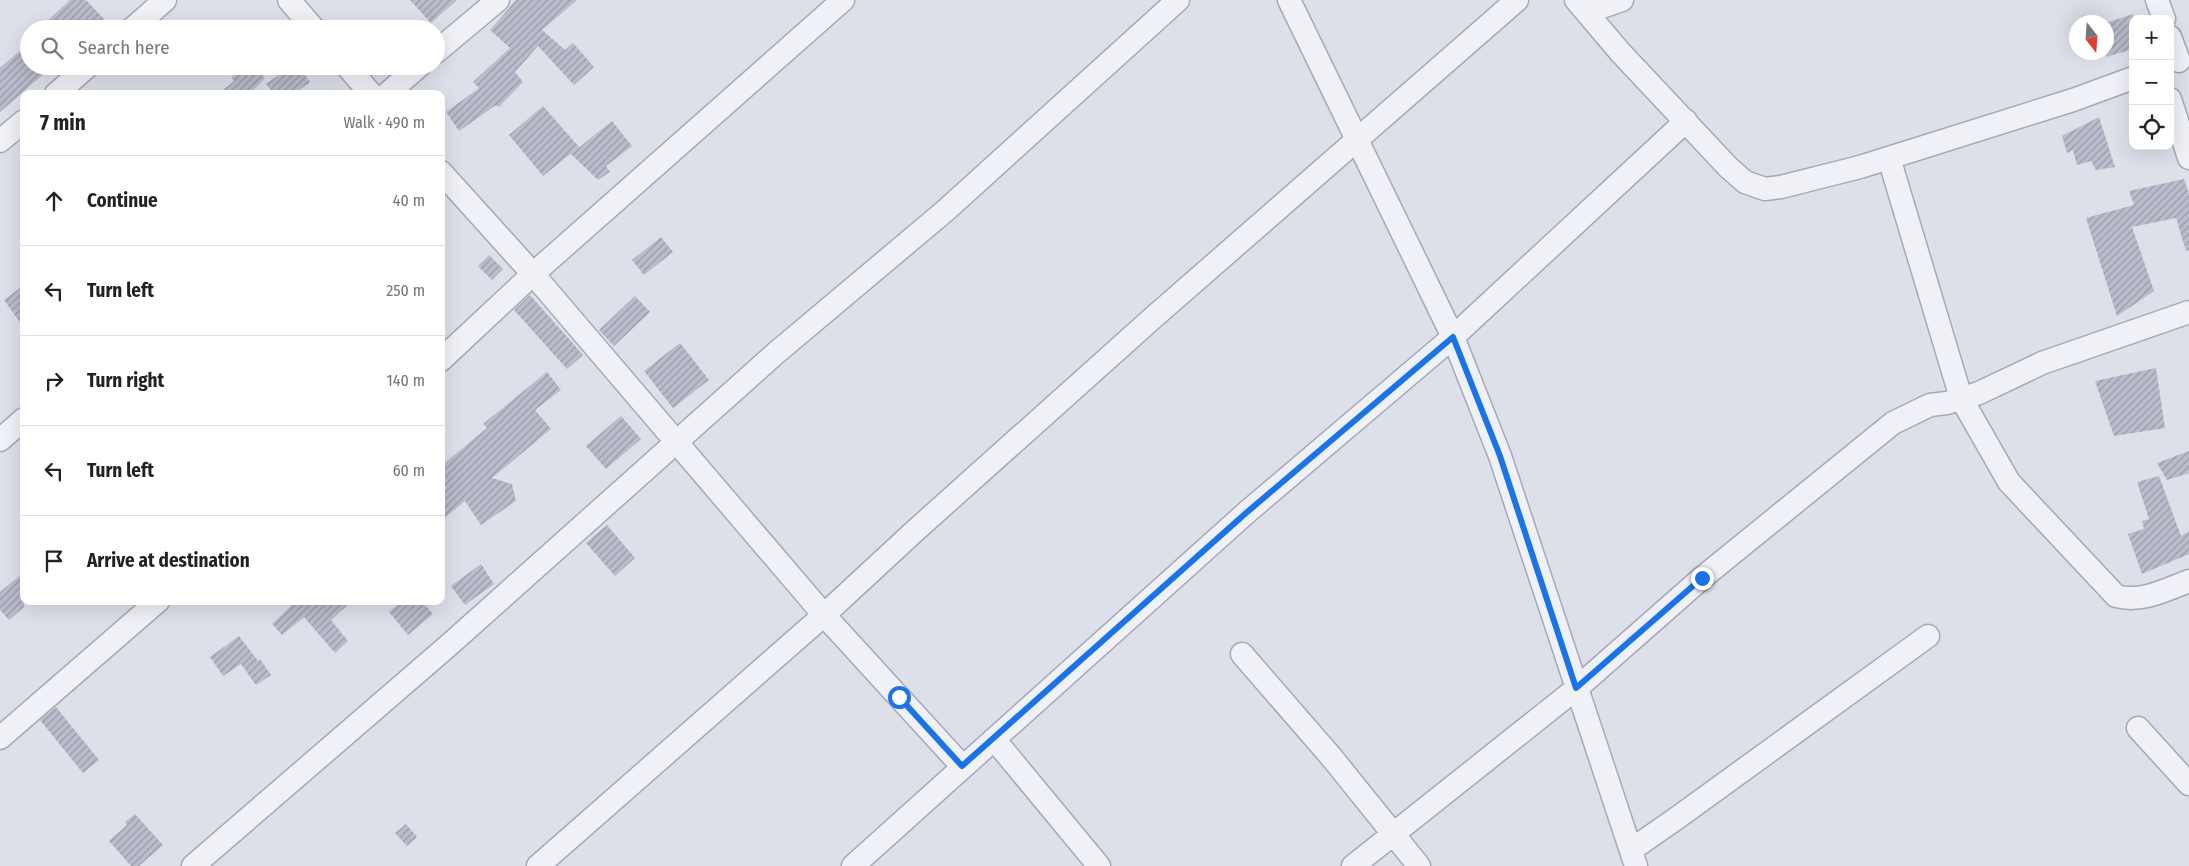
<!DOCTYPE html>
<html lang="en">
<head>
<meta charset="utf-8">
<style>
	body { margin:0; font-family:"Fira Sans Condensed",sans-serif; background:#f2f2f2; color:#222 }
	.controls { position:absolute; right:15px; top:15px; display:grid; overflow:hidden; border-radius:10px; box-shadow:0 5px 20px #0002 }
	.controls button { width:45px; height:45px; display:grid; place-items:center; padding:0; border:0; border-bottom:1px solid #e0e0e0; background:#fff; color:#222; font:25px sans-serif }
	.compass { position:absolute; left:2069px; top:15px; width:45px; height:45px; border-radius:50%; background:#fff; box-shadow:0 5px 20px #0002; rotate:163deg }
	.stop { position:absolute; width:15px; height:15px; margin:-11px; border:4px solid #1a73e8; border-radius:50%; background:#fff }
	.stop.end { background:#1a73e8; border-color:#fff; box-shadow:0 1px 5px #0008 }
	.list { margin:0; padding:0; list-style:none }
	h2 { display:flex; justify-content:space-between; align-items:center; height:65px; margin:0; padding:0 20px; font-size:21px }
	h2 small { font-size:16px; font-weight:400; color:#767676 }
	.list li { display:grid; grid-template-columns:32px 1fr auto; gap:15px; align-items:center; box-sizing:border-box; height:90px; padding:0 20px; border-top:1px solid #e0e0e0 }
	.list b { display:block; font-size:19px; white-space:nowrap }
	.list em { font-size:16px; font-style:normal; color:#767676 }
	.icon { flex:none; width:28px; height:28px; fill:none; stroke:currentColor; stroke-width:2; stroke-linecap:round; stroke-linejoin:round }
	.map { position:relative; flex:none; width:2189px; height:866px; overflow:hidden }
	.search { position:absolute; background:#fff; box-shadow:0 5px 20px #0002; left:20px; top:20px; width:425px; height:55px; display:flex; align-items:center; gap:12px; box-sizing:border-box; padding:0 18px; border-radius:28px; color:#767676; font-size:19px }
	.panel { position:absolute; background:#fff; box-shadow:0 5px 20px #0002; left:20px; top:90px; width:425px; height:515px; border-radius:10px }
	.map>svg:first-child { display:block }
	.building { fill:url(#building-hatch) }
	.lines { fill:none; stroke-linecap:round; stroke-linejoin:round }
	.minor-casing { stroke:#a6a8b7; stroke-width:25 }
	.minor { stroke:#f0f1f7; stroke-width:22 }
	.route { stroke:#1a73e8; stroke-width:6 }
</style>
</head>
<body>
<div class="map">
<svg width="2189" height="866" viewBox="0 0 2189 866">
	<defs>
		<pattern id="building-hatch" width="6" height="6" patternUnits="userSpaceOnUse" patternTransform="scale(1.25)"><rect width="6" height="6" fill="#babccc"/><path d="M-1 1l2-2M0 6l6-6M5 7l2-2" fill="none" stroke="#9799a7"/></pattern>
	</defs>
	<rect width="100%" height="100%" fill="#dddfe9"/>
	<path class="building" d="M70,0H86L105,20L95,29H35L43,25Z
		M410,0H457L431,23Z
		M516,0H577L542,30L565,50L573,43L594,67L574,85L538,46L515,72L523,82L499,107L496,105L459,131L446,112L479,88L473,82L510,48L490,30Z
		M2133,14V49L2106,57V23Z
		M23,48L29,55V66H53L0,112V68Z
		M243,66H253L265,78L250,94H218L234,81L231,78Z
		M291,66H299L310,82L294,94H274L266,84Z
		M543,106L579,147L543,176L509,135Z
		M2099,117L2115,167L2096,170L2091,161L2077,165L2073,150L2067,153L2062,136Z
		M612,121L632,146L606,166L610,172L598,180L571,154Z
		M2184,179L2189,194V250L2186,251L2176,218L2132,227L2154,291L2117,316L2086,218L2134,205L2129,191Z
		M661,237L673,252L644,275L632,260Z
		M489,255L503,269L492,280L478,266Z
		M24,285V328L4,300Z
		M530,295L583,355L567,369L514,310Z
		M635,296L650,312L614,346L599,330Z
		M680,343L709,380L673,408L644,371Z
		M2156,368L2165,428L2114,436L2095,381Z
		M547,372L561,390L535,410L551,429L492,478L512,484L516,501L481,525L465,501L441,521V492L447,488L441,481V466L487,428L483,424Z
		M621,416L641,439L606,469L586,446Z
		M2189,451V473L2167,480L2157,463Z
		M2159,476L2181,536L2189,531V554L2142,574L2128,534L2144,529L2142,521L2149,519L2137,482Z
		M607,525L635,558L615,576L586,543Z
		M481,564L494,584L465,605L451,586Z
		M24,572V607L9,620L0,610V592Z
		M291,601H352L331,620L348,641L335,653L304,617L282,635L272,624L293,604Z
		M402,601H422L433,614L408,635L389,612Z
		M239,636L258,661L260,659L271,675L256,685L241,664L223,676L210,657Z
		M56,707L99,760L83,773L40,720Z
		M135,814L163,845L139,866H131L109,841L127,825L125,822Z
		M406,824L417,837L407,846L395,833Z"/>
	<g class="lines">
		<g class="minor-casing">
			<path id="minor" d="M289,0L314,29
				M1289,0L1453,337L1500,456L1636,866
				M1576,0L1620,52L1728,167L1745,182L1765,189L1781,187L1860,167L2073,100L2133,78
				M2157,0L2164,19
				M1587,12L1622,0
				M132,29L165,0
				M2170,37L2179,61
				M436,52L498,0
				M347,66L371,94
				M56,94L88,66
				M387,94L419,66
				M2170,99L2189,158
				M0,141L24,121
				M1889,158L1961,398L2009,482L2116,596C2142,603 2165,590 2189,581
				M441,172L533,274L824,615L962,766
				M441,360L533,274L843,0
				M0,440L24,419
				M1242,654L1333,759L1419,866
				M2138,728L2189,784
				M0,738L158,601
				M994,739L1099,866
				M1631,850L1677,818L1928,636
				M193,866L449,645L776,353L945,211L1178,0
				M538,866L824,615L917,529L1155,316L1517,0
				M853,866L1246,513L1453,337L1686,121
				M1353,866L1577,688L1702,578L1893,423L1930,405L1947,403L1979,393L2042,363L2189,312"/>
		</g>
		<use href="#minor" class="minor"/>
	</g>
	<g class="lines">
		<path class="route" d="M899,697L962,766L1246,513L1453,337L1500,456L1576,688L1702,578"/>
	</g>
</svg>
<div class="controls">
<button>+</button>
<button>−</button>
<button><svg class="icon" aria-label="locate" viewBox="0 0 24 24"><circle cx="12" cy="12" r="6"/><path d="M12 2v4M12 18v4M2 12h4M18 12h4"/></svg></button>
</div>
<svg class="compass" viewBox="-18 -18 36 36"><path d="M0-13l5 13h-10z" fill="#e53935"/><path d="M0 13l5-13h-10z" fill="#767676"/></svg>
<div class="stop" style="left:899px;top:697px"></div>
<div class="stop end" style="left:1702px;top:578px"></div>
<div class="search"><svg class="icon" aria-label="search" viewBox="0 0 24 24"><circle cx="10" cy="10" r="6"/><path d="M15 15l6 6"/></svg>Search here</div>
<section class="panel">
<h2>7 min<small>Walk · 490 m</small></h2>
<ul class="list">
<li><svg class="icon" aria-label="ahead" viewBox="0 0 24 24"><path d="M12 20V5M6 11l6-6 6 6"/></svg><div><b>Continue</b></div><em>40 m</em></li>
<li><svg class="icon" aria-label="left" viewBox="0 0 24 24"><path d="M17 20v-9H6M10 6l-5 5 5 5"/></svg><div><b>Turn left</b></div><em>250 m</em></li>
<li><svg class="icon" aria-label="right" viewBox="0 0 24 24"><path d="M7 20v-9h11M14 6l5 5-5 5"/></svg><div><b>Turn right</b></div><em>140 m</em></li>
<li><svg class="icon" aria-label="left" viewBox="0 0 24 24"><path d="M17 20v-9H6M10 6l-5 5 5 5"/></svg><div><b>Turn left</b></div><em>60 m</em></li>
<li><svg class="icon" aria-label="arrive" viewBox="0 0 24 24"><path d="M6 21V4h12l-3 4 3 4H6"/></svg><div><b>Arrive at destination</b></div></li>
</ul>
</section>
</div>
</body>
</html>
